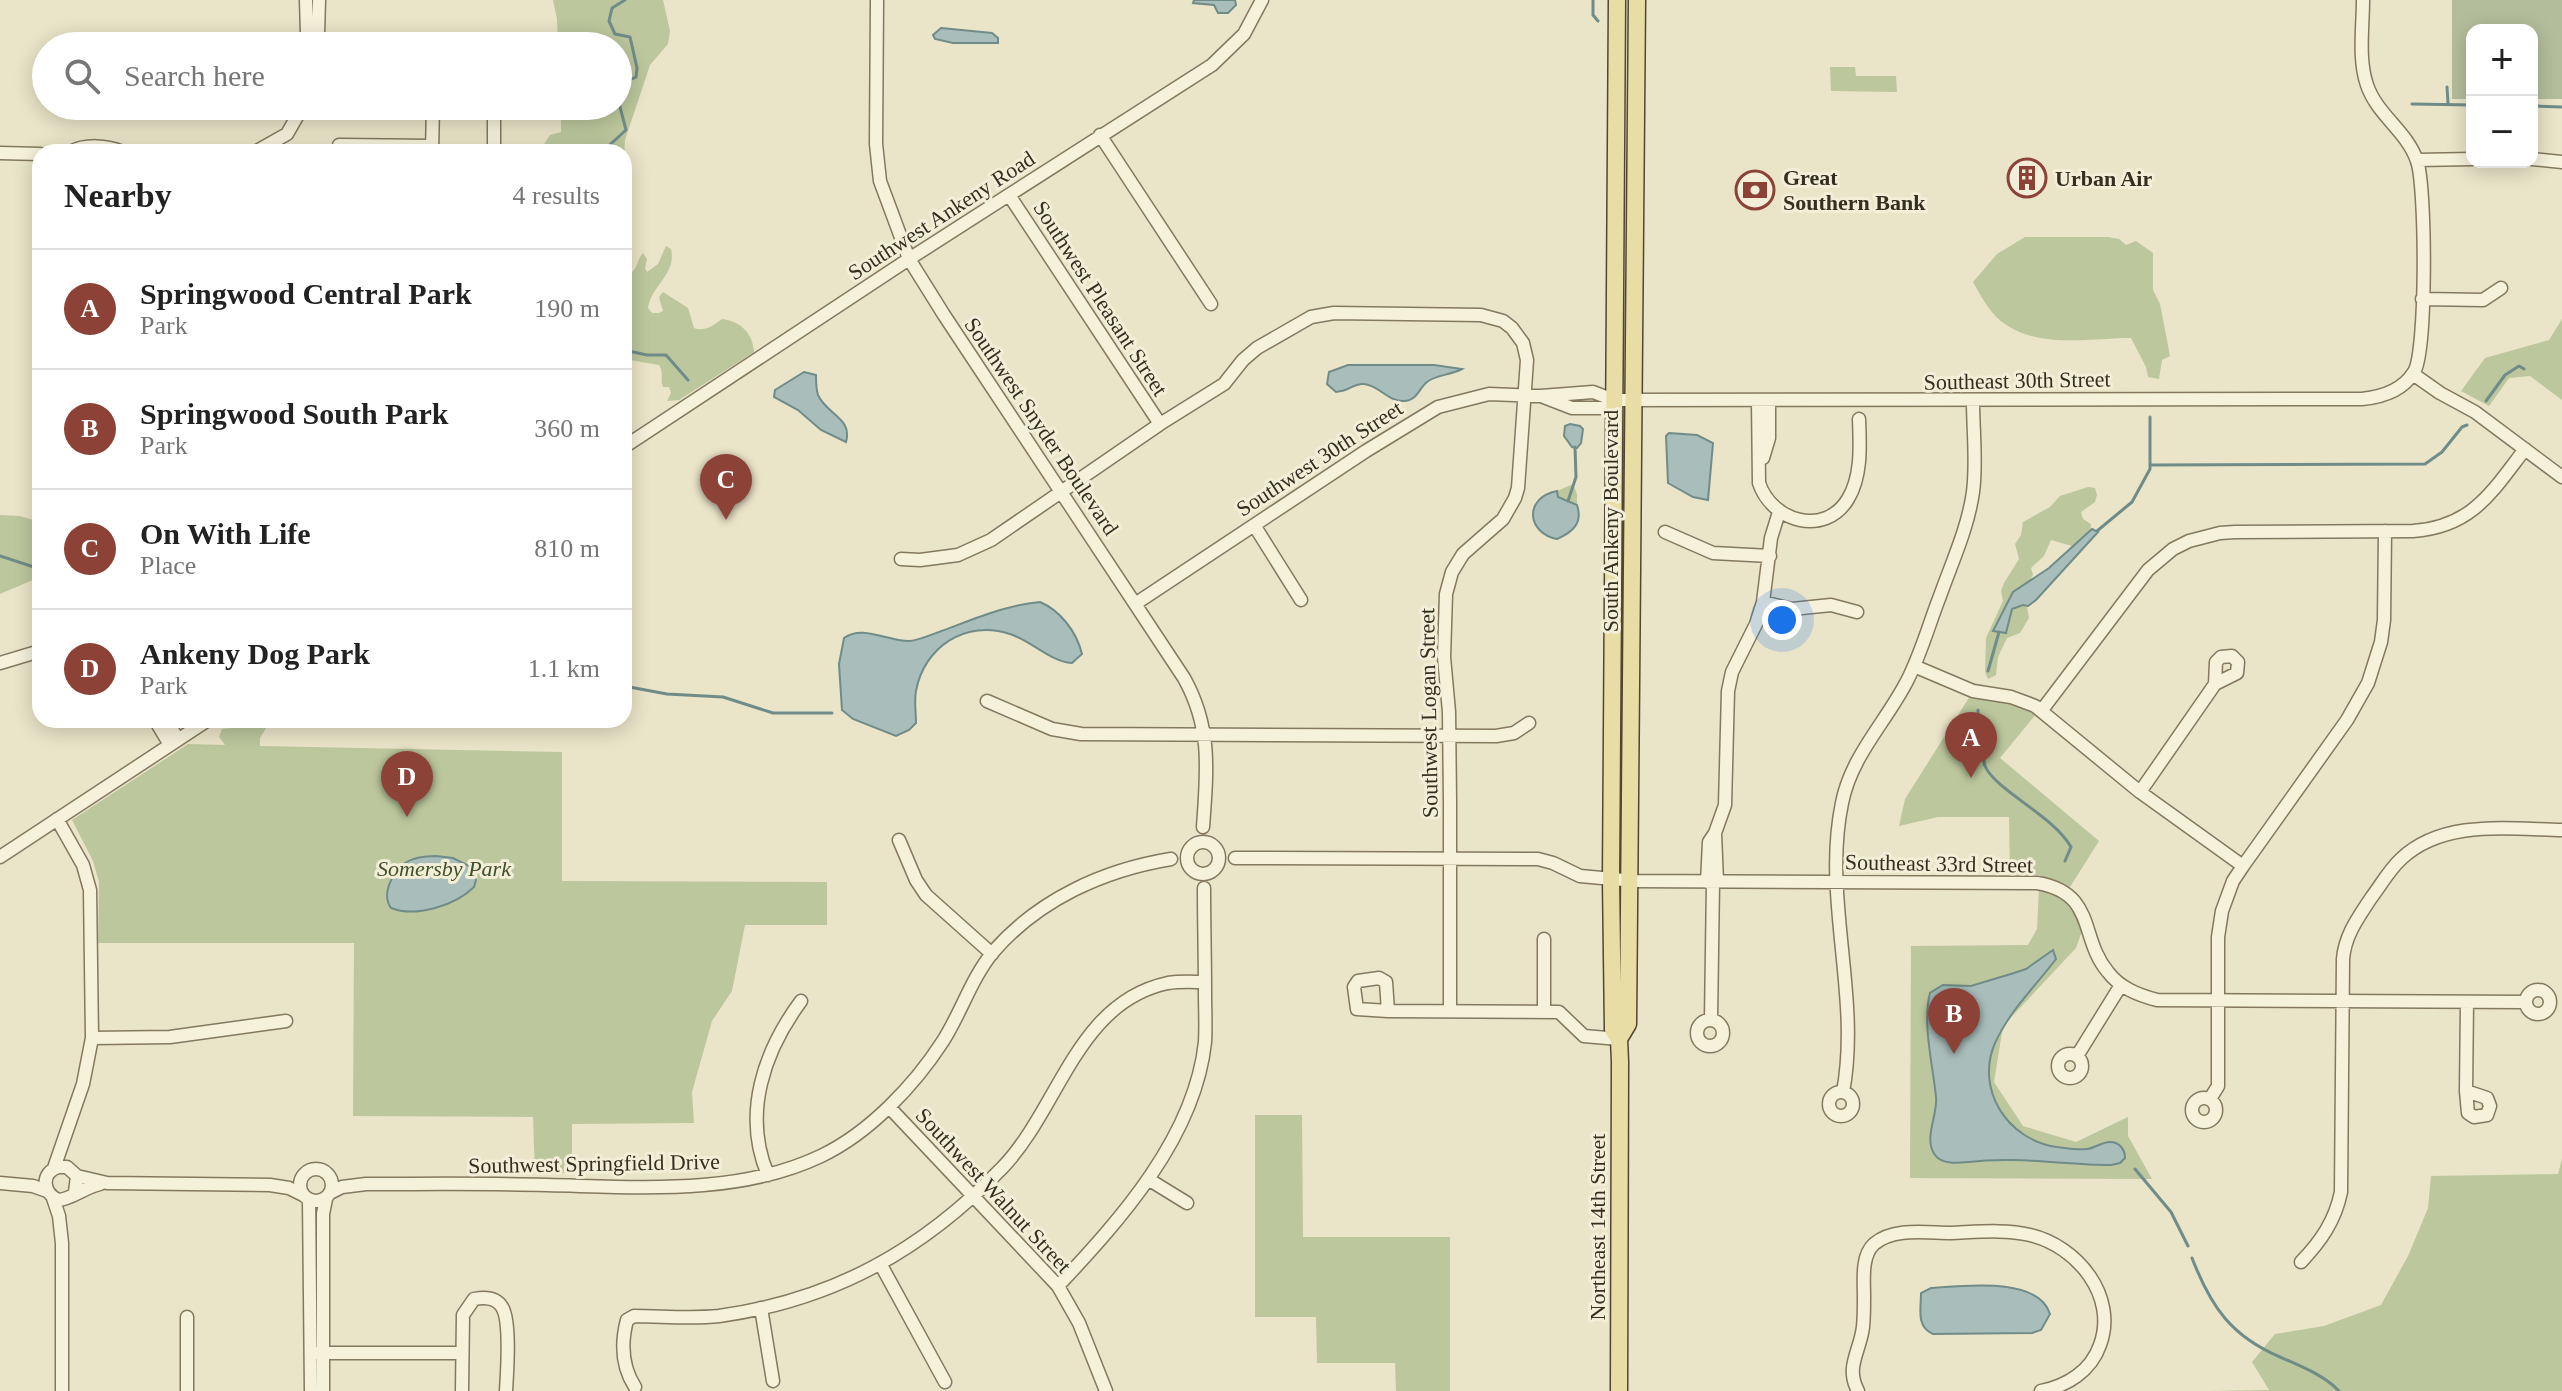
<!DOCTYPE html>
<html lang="en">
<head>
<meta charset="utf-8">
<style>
	body { margin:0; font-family:Georgia,serif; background:#f6f6f6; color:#222 }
	.controls { position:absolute; right:24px; top:24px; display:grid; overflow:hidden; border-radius:16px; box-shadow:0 4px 20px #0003 }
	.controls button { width:72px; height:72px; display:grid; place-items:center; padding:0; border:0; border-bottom:2px solid #e0e0e0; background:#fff; color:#222; font:40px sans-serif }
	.you { position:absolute; left:1782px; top:620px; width:28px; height:28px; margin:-20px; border:6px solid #fff; border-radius:50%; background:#1a73e8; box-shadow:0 0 0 12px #1a73e833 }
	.badge { display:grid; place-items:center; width:52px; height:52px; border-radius:50%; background:#8c4236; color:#fff; font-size:26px; font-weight:700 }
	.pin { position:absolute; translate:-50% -66px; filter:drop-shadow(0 2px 4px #0008) }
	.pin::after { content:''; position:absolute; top:42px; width:28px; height:24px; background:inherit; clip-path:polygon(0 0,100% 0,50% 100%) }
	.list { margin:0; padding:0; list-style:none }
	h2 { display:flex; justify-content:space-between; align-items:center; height:104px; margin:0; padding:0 32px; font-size:34px }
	h2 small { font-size:26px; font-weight:400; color:#767676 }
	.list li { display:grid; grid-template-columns:52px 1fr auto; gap:24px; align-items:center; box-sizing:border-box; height:120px; padding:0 32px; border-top:2px solid #e0e0e0 }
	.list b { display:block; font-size:30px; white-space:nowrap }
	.list p { margin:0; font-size:26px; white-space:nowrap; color:#767676 }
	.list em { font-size:26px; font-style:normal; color:#767676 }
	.icon { flex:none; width:44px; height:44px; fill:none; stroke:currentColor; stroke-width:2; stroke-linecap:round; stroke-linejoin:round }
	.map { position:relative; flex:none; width:2562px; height:1391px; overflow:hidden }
	.search { position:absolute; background:#fff; box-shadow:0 4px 20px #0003; left:32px; top:32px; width:600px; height:88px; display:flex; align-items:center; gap:20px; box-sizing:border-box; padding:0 28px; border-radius:44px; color:#767676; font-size:30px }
	.panel { position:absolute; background:#fff; box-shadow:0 4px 20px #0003; left:32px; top:144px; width:600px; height:584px; border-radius:24px }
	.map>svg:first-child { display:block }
	.green { fill:#bcc79d }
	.cemetery { fill:#b4bd9b }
	.water { fill:#a9bebb; stroke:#708c89; stroke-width:2 }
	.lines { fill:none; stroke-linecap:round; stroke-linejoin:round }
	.stream { stroke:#708c89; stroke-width:3 }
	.minor-casing { stroke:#84785f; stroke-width:15 }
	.major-casing { stroke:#524633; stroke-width:19 }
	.minor { stroke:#f5f1db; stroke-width:12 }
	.major { stroke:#e8dda5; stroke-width:16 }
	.labels { text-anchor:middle; stroke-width:6; stroke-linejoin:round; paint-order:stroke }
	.poi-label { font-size:22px; font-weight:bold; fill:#362e21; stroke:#f2eed7; text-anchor:start }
	.street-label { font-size:22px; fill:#362e21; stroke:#f2eed7 }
	.park-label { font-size:22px; font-style:italic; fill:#41502a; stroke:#f2eed7 }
</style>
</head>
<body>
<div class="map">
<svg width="2562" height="1391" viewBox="0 0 2562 1391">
	<rect width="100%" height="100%" fill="#eae4c8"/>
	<path class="green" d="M553,0H663L670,31L668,44L650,65L625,140L624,158V152H539L550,135L561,132V106H618V46H558L557,19Z
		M1830,67H1855L1856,76H1896L1897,92L1831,91Z
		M2025,237H2108L2119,239L2126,245L2136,241L2153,253V290L2160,304L2170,356L2162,360L2159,379L2148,377L2146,367L2131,338C2093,338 2042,348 2008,326C1991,316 1982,298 1973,282L1997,254Z
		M626,246H631L632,256L627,268L631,273C638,268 637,259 643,253L647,259L645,268L647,272L658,264L666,246L671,249C677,274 651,286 648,308L652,313H659L663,311L659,297L663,292L688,308L694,328C705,332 714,325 722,319C740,321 753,333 754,352L679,400L667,401L671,393L669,387H663C660,380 664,372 659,365L624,359V249Z
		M2562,319V400L2530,376L2509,378L2489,406L2461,391L2485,358L2549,340Z
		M1573,484L1577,494V505L1558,497L1557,491Z
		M2088,487L2095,488L2097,495L2095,502L2081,512L2083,519L2091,524L2090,536L2072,546L2051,540L2044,556L2031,568L2033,575L2024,590L2029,618L2020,633L2007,638L1998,657L1996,675L1988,679L1985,672L1986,638L2003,601L2001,591L2004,583L2019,559L2015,544L2021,535L2023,522L2050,507L2060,496Z
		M0,515L20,516L40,522V577L0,594Z
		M1970,696L2022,706L2036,714L2000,758L2099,841L2070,887L2039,875H2010L2009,817H1938L1899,826L1905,799Z
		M262,724L266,728L260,738V746L562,752V881L827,882V925H745L732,991L712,1021L692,1092L694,1123L572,1124V1173H535L533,1117L353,1116L354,943H98L99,882L93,861L72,820L188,744L225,745L219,737L222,729C234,727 252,728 262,724Z
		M2039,888C2063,895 2071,907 2083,928L2076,948L2003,1026L1994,1082L2023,1126L2076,1142L2128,1117V1136L2152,1179L1910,1178L1911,946L2028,945L2037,929Z
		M1255,1115H1302L1303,1237H1450V1391H1396L1395,1363H1317L1316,1317H1255Z
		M2562,1159V1391H2209L2269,1390L2252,1362L2275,1334L2324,1326L2381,1305L2408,1256L2428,1208L2431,1176L2558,1174Z"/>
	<path class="cemetery" d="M2452,0H2562V99H2532V30H2472V99H2452Z"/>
	<path class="water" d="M1194,0H1235L1236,5L1228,13H1218L1214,5L1193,3Z
		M941,28L992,33L998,38V43H953L935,39L933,35Z
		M1348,365H1434L1462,369C1451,375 1435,375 1427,382C1419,388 1417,401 1404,401C1388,402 1379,385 1364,384C1355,383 1349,390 1341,391L1336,392L1327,384L1329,372Z
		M804,372L816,375C816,381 816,389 818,395C826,414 853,418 846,442L821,430L798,410L774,397L775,390Z
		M1570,424L1580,426L1583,429L1581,443L1577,448L1572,447L1564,436L1565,426Z
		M1669,433L1697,435L1713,443L1708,500L1693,497L1668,483L1666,436Z
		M1557,491L1558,497L1577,505C1583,523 1573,532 1557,539C1527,533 1523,498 1557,491Z
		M2092,529L2098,532L2036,600L2028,606L2023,605L2012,609L2006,633L1993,631L2013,592L2049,568Z
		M1040,602C1059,610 1076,630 1082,654L1072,663C1049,661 1032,641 1010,634C966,619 924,647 916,691C914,701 916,712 916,723L909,730L896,736L853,719L842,710L839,664L844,638C863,624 888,642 910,641C919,640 930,635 939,632C972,620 1005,605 1040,602Z
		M436,856L453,858L471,867L476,880L474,887C456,905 416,918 391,908C381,894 392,873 405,863C414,857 426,856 436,856Z
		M2053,950L2056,959C2035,987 2010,1010 1995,1043C1975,1089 2007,1140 2057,1147C2066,1148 2078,1150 2087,1149C2095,1148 2102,1142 2110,1142C2120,1142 2125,1150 2125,1158L2120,1163L2111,1165C2064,1165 2016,1156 1969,1162C1959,1163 1942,1165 1935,1155C1923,1139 1938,1115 1936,1097C1933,1066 1922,1023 1930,993L1943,985L1971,986L2014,973L2026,969Z
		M1931,1288C1963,1286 2038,1276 2050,1314L2041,1330L2032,1333L1933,1334C1916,1327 1921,1309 1921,1293Z"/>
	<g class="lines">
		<path class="stream" d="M1593,0V15L1598,21
			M2447,87L2448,103
			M2412,104L2472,105
			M2532,106L2562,107
			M551,152L557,148L560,152
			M602,152L626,130L619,103L623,83L636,77L637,68L630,37L615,34L609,21L612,8L625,0
			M624,350L647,355H666L688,380
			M2486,401L2505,375L2519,366L2524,369
			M2151,465L2425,464L2442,452L2462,427L2467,425
			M1568,501L1576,477L1575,447
			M2097,531L2132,502L2150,469V417
			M0,556L40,569
			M1988,671L1999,632
			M624,686L667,694L723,697L773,713H832
			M1978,710C1978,726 1982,733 1983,747C1984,752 1983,761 1985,766C1996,791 2053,815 2071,847L2065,861
			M2135,1169L2171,1212L2188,1246
			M2192,1258C2211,1307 2231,1336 2280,1357C2300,1366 2324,1375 2339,1391"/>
		<g class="minor-casing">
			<path id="minor" d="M306,0L307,34L312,46
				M877,0L876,144L880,181L909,259L944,315L1184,678C1212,728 1207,771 1203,827
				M314,46L318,34L319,0
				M494,106V152
				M1100,135L1211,304
				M339,145L432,146
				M70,152C85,144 107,145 123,152
				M255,152L287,134L303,106
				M432,152L433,106
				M0,153L40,154
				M2532,159L2562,162
				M2417,160L2472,159
				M1009,195L1160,424
				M2422,299L2483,300L2501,288
				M2413,374L2440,393L2475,412L2562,477
				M1541,396L1593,392L1614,400L2362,399C2382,397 2403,390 2414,372C2427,352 2426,185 2417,161C2407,131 2377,115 2367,85C2358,59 2363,27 2363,0
				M1758,401L1759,483C1772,522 1825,537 1848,499C1862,476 1860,445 1859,419
				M624,447L909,259L1212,65L1244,34L1262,0
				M1763,458L1769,438V401
				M1254,525L1301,600
				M1665,532L1713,553L1770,556
				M901,559L920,560L958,555L991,540L1160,424L1224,384L1243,360L1257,348L1311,317L1334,313L1481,315L1503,321L1512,328L1523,343L1527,360L1518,488L1515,498L1503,519L1463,554L1452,572L1446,594L1444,657L1449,712L1450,801V1010
				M1763,602L1792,609L1831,605L1857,612
				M1135,604L1366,451L1438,407L1489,394L1541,396L1572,408H1604L1614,400
				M0,663L40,651
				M1914,666L1973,691L2011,697L2035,706L2140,792L2243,866
				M987,701L1052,729L1081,734L1496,736L1514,733L1529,723
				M2042,710L2148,570L2173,549L2189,541L2220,533L2235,532L2413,531C2472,527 2492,492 2525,449
				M155,720L170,745
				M166,720L178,739
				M2140,792L2215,684L2237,673L2238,662L2232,656L2221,657L2216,662L2215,684
				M1715,833L1717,882
				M899,840L916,880L926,895L992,954
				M1187 858a16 16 0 1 1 32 0a16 16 0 1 1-32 0Z
				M0,857L208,720
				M1235,858L1538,859L1553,863L1580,876L1635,881L2037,883C2097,893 2079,938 2108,972C2120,988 2138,995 2157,1000L2526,1002
				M1707,882L1709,842L1715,833L1725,805L1728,691L1732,672L1756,624L1763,602L1771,538L1779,512
				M1544,939V1011
				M2526 1002a12 12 0 1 1 24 0a12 12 0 1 1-24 0Z
				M1388,1011L1357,1009L1354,987L1358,981L1379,978L1386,982L1388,1011L1559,1012L1584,1036L1619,1039
				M1711,1020L1713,882
				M1697 1033a13 13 0 1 1 26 0a13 13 0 1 1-26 0Z
				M92,1038L170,1037L286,1021
				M2058 1066a12 12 0 1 1 24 0a12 12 0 1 1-24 0Z
				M2077,1056L2121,985
				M2466,1091L2487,1098L2490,1106L2487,1115L2474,1117L2468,1113L2466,1091L2467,1002
				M1829 1104a12 12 0 1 1 24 0a12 12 0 1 1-24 0Z
				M1843,1092C1861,996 1822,898 1842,803C1851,756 1886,722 1907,681C1921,654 1929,624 1940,596C1952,562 1968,528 1973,492C1977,462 1973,431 1973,401
				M2192 1110a12 12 0 1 1 24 0a12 12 0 1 1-24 0Z
				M2210,1099L2218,1086V937L2222,911L2233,881L2243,866L2347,720L2368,683L2381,642L2384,620L2385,531
				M889,1107L1058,1286L1079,1323L1106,1391
				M54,1168L83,1084L92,1038L90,890L83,865L57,819
				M300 1185a16 16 0 1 1 32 0a16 16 0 1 1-32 0Z
				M768,1175C742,1114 764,1051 801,1001
				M77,1176L107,1183L270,1185L289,1188L303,1195
				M1148,1179L1187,1203
				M0,1183L33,1186L47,1191
				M75,1192L77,1176L67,1167H58C41,1173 42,1192 58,1200C70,1200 85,1187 100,1184
				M330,1193L342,1187L366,1184C426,1184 487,1183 547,1185C637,1187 737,1196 821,1156C869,1133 914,1086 943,1041C961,1013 971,979 993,952C1039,899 1104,870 1171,859
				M53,1198L59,1216L62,1243V1391
				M309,1200L311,1391
				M2301,1262C2321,1241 2335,1221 2341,1192L2343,959C2345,935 2358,918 2371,898C2381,885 2389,870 2401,859C2443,819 2509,829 2562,830
				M881,1265L945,1382
				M1058,1286C1120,1220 1195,1137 1205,1042C1206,1026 1205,1009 1205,993C1205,958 1204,923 1204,888
				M761,1308L773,1381
				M187,1317V1391
				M318,1353H462
				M635,1387C622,1367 621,1343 627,1320L634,1316C661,1316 691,1319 719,1316C834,1300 923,1250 1003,1167C1060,1107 1077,1002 1168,983C1180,981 1193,982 1205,982
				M323,1391V1214L326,1199
				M462,1391L463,1315L474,1299C484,1297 496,1297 502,1307C511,1321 507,1374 506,1391
				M1858,1391C1845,1367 1860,1352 1863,1327C1864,1317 1864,1307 1864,1297C1864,1280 1861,1256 1874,1244C1894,1227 1927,1233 1951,1233C1977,1232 2005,1229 2030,1235C2077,1246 2118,1296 2100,1345C2091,1371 2067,1386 2041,1391"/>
		</g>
		<g class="major-casing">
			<path id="major" d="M1617,0L1611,880L1613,1030L1619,1039L1620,1062L1619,1391
				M1619,1039L1628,1024L1637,0"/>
		</g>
		<use href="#minor" class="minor"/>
		<use href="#major" class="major"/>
	</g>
	<defs>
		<g id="building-ring" transform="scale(2)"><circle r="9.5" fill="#f2eed7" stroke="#8c4236" stroke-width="1.5"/><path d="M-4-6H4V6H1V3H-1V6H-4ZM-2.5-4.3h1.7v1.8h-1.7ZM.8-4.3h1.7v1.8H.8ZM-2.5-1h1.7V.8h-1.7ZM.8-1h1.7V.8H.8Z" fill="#8c4236"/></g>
		<g id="bank-ring" transform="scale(2)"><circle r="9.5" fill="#f2eed7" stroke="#8c4236" stroke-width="1.5"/><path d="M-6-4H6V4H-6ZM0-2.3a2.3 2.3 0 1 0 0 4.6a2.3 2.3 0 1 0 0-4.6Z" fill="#8c4236"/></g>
	</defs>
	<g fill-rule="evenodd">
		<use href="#building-ring" x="2027" y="178"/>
		<use href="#bank-ring" x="1755" y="190"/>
	</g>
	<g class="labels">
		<g class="poi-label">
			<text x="1783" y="185">Great<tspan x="1783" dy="25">Southern Bank</tspan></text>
			<text x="2055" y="186">Urban Air</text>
		</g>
		<g class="street-label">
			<text transform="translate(941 215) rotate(-33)" y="8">Southwest Ankeny Road</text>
			<text transform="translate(1101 298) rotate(57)" y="8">Southwest Pleasant Street</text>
			<text transform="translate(2017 380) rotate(-1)" y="8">Southeast 30th Street</text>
			<text transform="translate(1042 426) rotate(56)" y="8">Southwest Snyder Boulevard</text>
			<text transform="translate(1319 458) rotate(-33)" y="8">Southwest 30th Street</text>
			<text transform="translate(1610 521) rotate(-90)" y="8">South Ankeny Boulevard</text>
			<text transform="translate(1428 713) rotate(-91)" y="8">Southwest Logan Street</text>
			<text transform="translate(1939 863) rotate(1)" y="8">Southeast 33rd Street</text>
			<text transform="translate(594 1163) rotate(-1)" y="8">Southwest Springfield Drive</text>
			<text transform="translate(994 1190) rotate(47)" y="8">Southwest Walnut Street</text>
			<text transform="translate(1597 1227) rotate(-90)" y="8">Northeast 14th Street</text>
		</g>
		<g class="park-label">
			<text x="444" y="876">Somersby Park</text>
		</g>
	</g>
</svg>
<div class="controls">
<button>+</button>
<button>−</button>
</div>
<div class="you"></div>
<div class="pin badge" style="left:1971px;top:778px">A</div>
<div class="pin badge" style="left:1954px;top:1054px">B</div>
<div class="pin badge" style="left:726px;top:520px">C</div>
<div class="pin badge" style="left:407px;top:817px">D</div>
<div class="search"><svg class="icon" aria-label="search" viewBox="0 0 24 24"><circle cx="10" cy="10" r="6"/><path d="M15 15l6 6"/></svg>Search here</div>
<section class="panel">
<h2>Nearby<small>4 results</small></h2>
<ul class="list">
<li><span class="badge">A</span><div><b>Springwood Central Park</b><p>Park</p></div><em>190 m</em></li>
<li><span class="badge">B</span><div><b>Springwood South Park</b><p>Park</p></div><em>360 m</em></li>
<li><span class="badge">C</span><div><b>On With Life</b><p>Place</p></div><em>810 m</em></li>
<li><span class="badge">D</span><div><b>Ankeny Dog Park</b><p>Park</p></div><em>1.1 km</em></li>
</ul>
</section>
</div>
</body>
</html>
